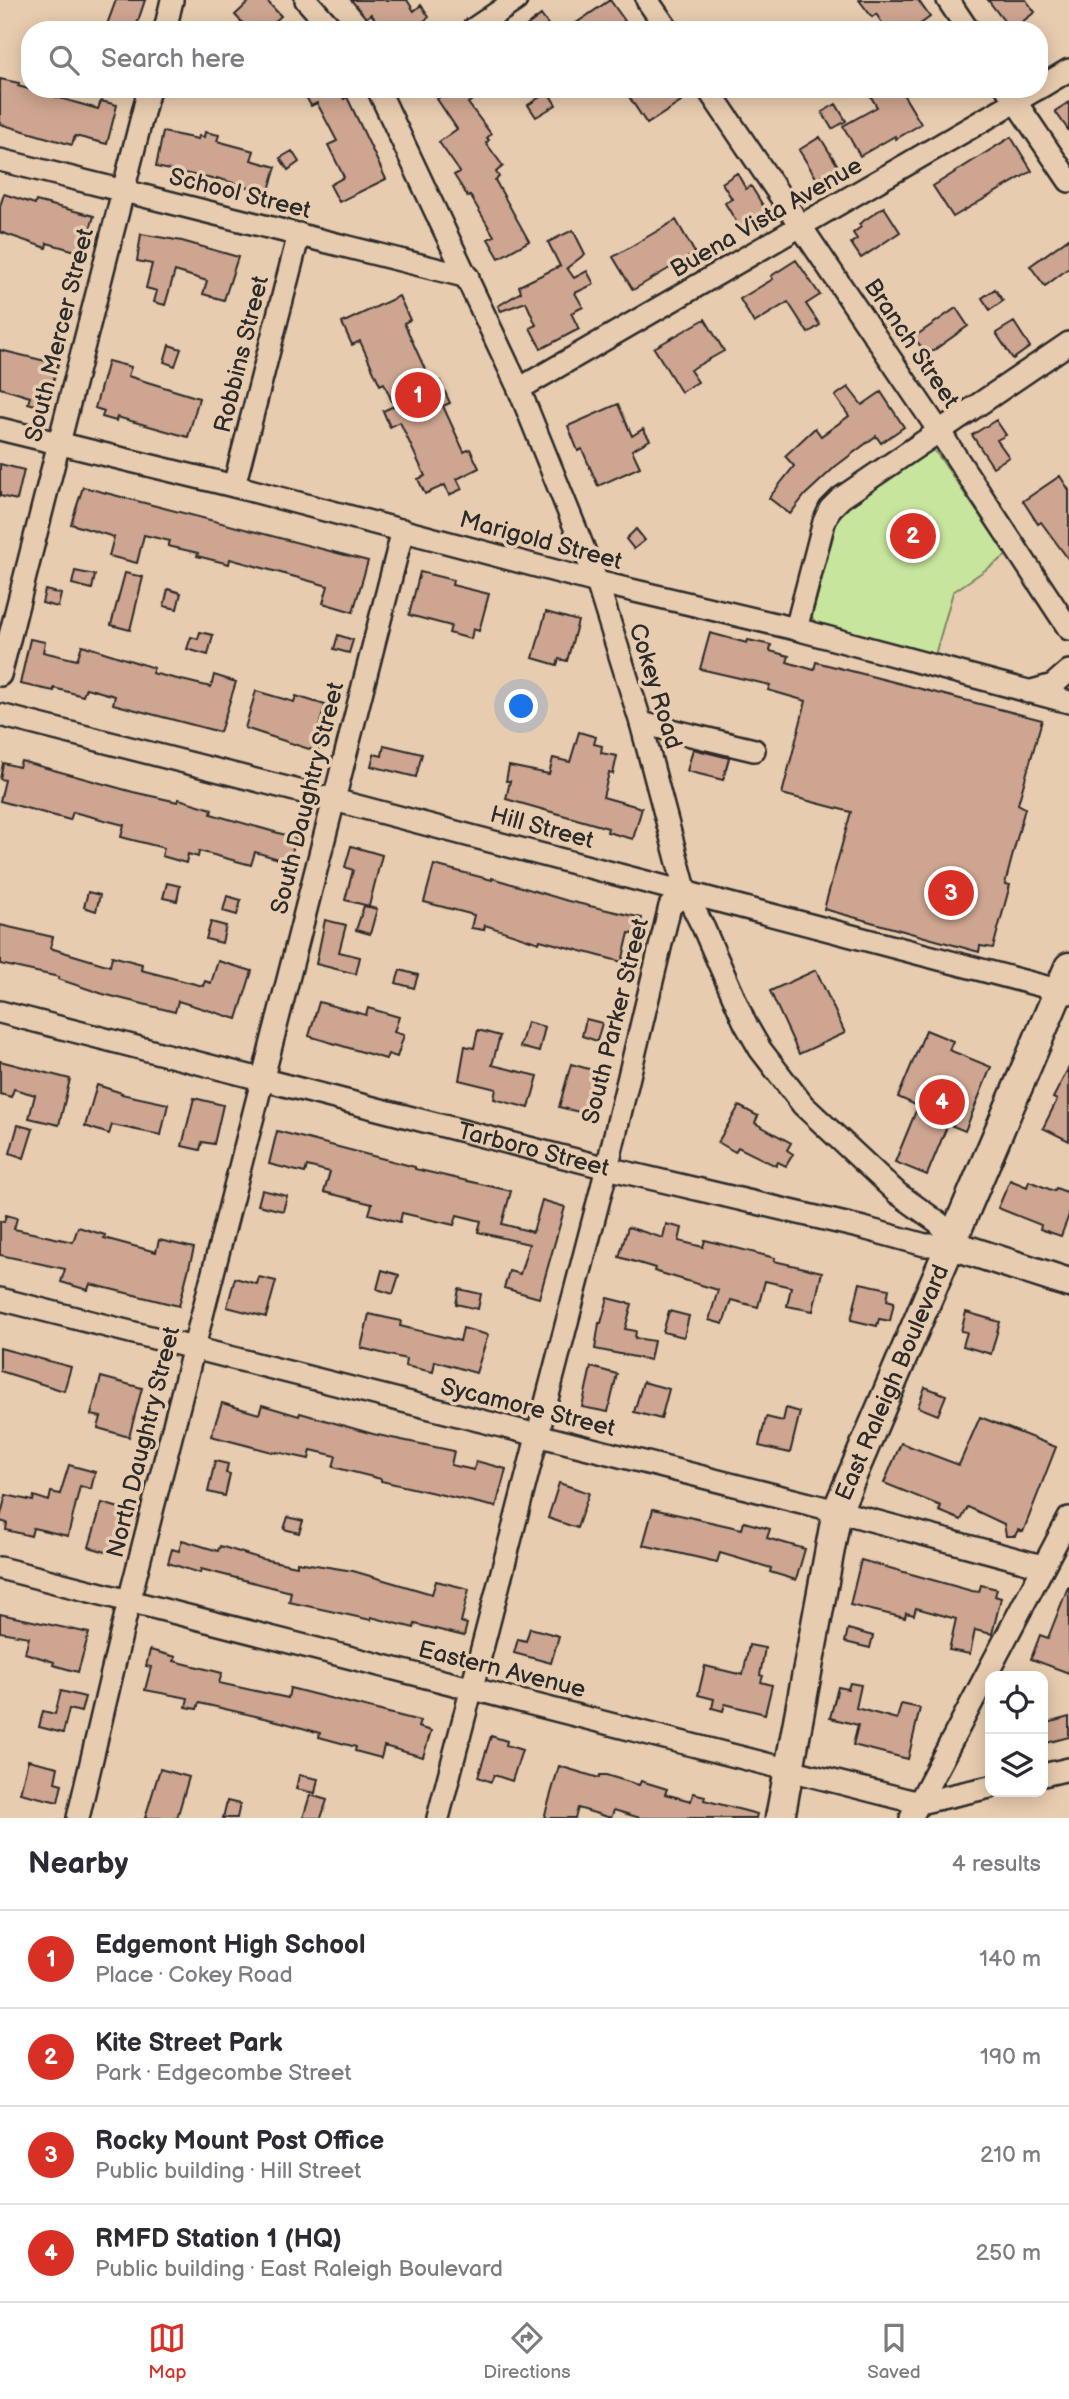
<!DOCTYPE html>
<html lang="en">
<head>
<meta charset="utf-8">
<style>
	body { margin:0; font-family:"Balsamiq Sans",sans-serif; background:#f7f7f7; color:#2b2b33 }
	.controls { position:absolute; right:21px; bottom:21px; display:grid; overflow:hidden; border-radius:14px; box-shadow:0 4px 18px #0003 }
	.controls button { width:63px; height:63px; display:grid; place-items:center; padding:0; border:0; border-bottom:2px solid #e1e1e2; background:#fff; color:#2b2b33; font:35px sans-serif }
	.you { position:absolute; left:522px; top:707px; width:24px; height:24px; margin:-18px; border:5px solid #fff; border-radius:50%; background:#1a73e8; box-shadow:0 0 0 10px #1a73e833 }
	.badge { display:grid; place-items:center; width:46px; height:46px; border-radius:50%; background:#d93025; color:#fff; font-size:23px; font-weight:700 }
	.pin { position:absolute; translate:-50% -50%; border:4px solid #fff; box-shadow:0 2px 7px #0006 }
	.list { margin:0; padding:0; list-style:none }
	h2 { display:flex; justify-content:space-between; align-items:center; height:91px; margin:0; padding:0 28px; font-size:30px }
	h2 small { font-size:23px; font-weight:400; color:#7c7c81 }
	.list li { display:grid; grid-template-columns:46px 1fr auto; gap:21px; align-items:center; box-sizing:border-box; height:98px; padding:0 28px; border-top:2px solid #e1e1e2 }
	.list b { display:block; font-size:26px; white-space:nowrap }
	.list p { margin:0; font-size:23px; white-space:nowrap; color:#7c7c81 }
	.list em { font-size:23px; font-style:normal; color:#7c7c81 }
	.icon { flex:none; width:38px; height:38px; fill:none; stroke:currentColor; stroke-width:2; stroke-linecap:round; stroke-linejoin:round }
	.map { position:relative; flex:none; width:1069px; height:1818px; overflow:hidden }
	.search { position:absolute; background:#fff; box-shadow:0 4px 18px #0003; left:21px; right:21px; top:21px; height:77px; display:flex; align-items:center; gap:18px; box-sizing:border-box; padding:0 24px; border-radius:28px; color:#7c7c81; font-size:26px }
	.sheet { height:483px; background:#fff }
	nav { display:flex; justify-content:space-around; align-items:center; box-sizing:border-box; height:98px; border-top:2px solid #e1e1e2; background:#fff; font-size:19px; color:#7c7c81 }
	nav a { display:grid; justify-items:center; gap:4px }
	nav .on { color:#d93025 }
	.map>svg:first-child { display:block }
	.green { fill:#c8e59d; stroke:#7a8864; stroke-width:2 }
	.building { fill:#cea590; stroke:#2b2b2b; stroke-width:2 }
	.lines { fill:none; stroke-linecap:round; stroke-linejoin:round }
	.minor-casing { stroke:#2b2b2b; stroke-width:26 }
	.major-casing { stroke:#2b2b2b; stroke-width:33 }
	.minor { stroke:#e8ccaf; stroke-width:21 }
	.major { stroke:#e8ccaf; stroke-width:28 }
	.labels { text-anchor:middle; stroke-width:7; stroke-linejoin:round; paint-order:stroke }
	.street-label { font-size:24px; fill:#2b2b2b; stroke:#e8ccaf }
</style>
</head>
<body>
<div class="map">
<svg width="1069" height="1818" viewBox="0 0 1069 1818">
	<rect width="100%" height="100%" fill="#e8ccaf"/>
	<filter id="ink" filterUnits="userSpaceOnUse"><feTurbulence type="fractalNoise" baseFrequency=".0143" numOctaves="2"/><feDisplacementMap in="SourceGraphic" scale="14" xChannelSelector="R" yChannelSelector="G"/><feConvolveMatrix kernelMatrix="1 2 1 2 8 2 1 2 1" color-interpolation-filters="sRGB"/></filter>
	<g filter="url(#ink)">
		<path class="green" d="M932,449L938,455L1007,555L953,592L935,655L815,622L812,617L838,517L850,505Z"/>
		<path class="building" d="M116,0H145L135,30H105Z
			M251,0H266L281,16L266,30H249L235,15Z
			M351,0H407L414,11L421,5L429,17L423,22L429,30H383L371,14L366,18Z
			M610,0L625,21L612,30H566Z
			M859,0H918L930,17L912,30H887L876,14L872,17Z
			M988,0H1026L1035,12L1011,30Z
			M541,15L552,30H521Z
			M0,79L19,83L18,86L98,109L101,101L117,105L107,144L75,136L72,145L0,124Z
			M302,89H338L344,99L347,97L386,179L339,202L330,185L344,177L328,145L337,141L317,103L311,106Z
			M451,89H488L468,103L491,134L487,138L489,140L486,143L503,166L496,172L499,177L495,180L529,241L499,258L488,239L494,236L470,195L468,197L454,175L460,172L439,142L457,129L437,99Z
			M624,89H673L681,102L647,124Z
			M883,89H900L921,124L896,139L895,136L860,156L843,126L877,107L871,97Z
			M548,92L556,105L536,117L528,105Z
			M1069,102V131L1055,111Z
			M836,104L846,121L832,129L822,112Z
			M163,132L198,139L199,136L204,137L205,132L219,135L217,141L254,151L251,160L276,167L268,193L217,178V180L156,167Z
			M820,137L838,166L817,179L799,150Z
			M1011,137L1032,171L953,217L933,186Z
			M292,151L299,162L288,170L280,158Z
			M737,173L746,189L751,186L767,212L740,228L725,203L732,199L722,183Z
			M4,194L35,204L36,201L94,216L83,253L47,243L46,248L0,232V206Z
			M884,207L900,232L861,258L851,243L857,239L853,233L861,227L859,224Z
			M676,220L695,253L633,290L613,257Z
			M573,230L585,254L567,268L574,278L587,271L594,284L575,293L583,307L571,313L579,329L541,349L530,328L536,325L526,302L501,311L498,306L521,292L519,286L560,266L548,242Z
			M141,234L182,241L238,257L224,300L203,294L207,281L175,271L165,305L154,302L157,291L146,288L152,264L137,261Z
			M1069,238V268L1045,286L1030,266Z
			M796,260L820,295L806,304L820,325L808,333L788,302L754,323L740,299L773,279L771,276Z
			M995,289L1003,301L990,310L982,298Z
			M399,296L410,320L404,323L432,385L440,381L450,403L443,406L464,452L470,449L479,468L457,479L462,489L449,495L445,485L425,494L418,479L425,476L400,422L390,427L383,411L394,406L384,383L380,385L360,341L352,345L342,323Z
			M956,308L968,326L927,355L914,337Z
			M705,319L724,351L690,370L698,382L681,392L654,348Z
			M1014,322L1030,347L1013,359L996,333Z
			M169,345L181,349L175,366L164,362Z
			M0,350L58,364L46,408L28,403L30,397L0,388Z
			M108,361L131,367L128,376L199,398L188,437L117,417L116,421L102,417L104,411L95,408Z
			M848,387L862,405L881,392L904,427L881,443L876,436L836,466L805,495L790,514L769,498L794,466L785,456L815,428L821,436L849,416L835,396Z
			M618,404L632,436L643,429L650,440L632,450L640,467L598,486L582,449L578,451L568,426Z
			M996,420L1006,435L997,440L1009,457L993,467L972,435Z
			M0,464L24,470L17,500L0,496Z
			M1060,476L1069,490V560L1041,522L1038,524L1023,501Z
			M83,487L368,561L353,612L323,603L328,586L230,559L229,564L197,556L198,553L168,546L170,541L144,535L137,563L109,556L114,537L71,524Z
			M636,529L645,540L634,549L626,539Z
			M75,571L95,575L92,589L72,584Z
			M420,572L453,580L452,585L489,594L479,631L473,629L471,639L449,633L451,626L409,615Z
			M125,573L143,577L130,630L111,625Z
			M168,589L181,593L177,609L164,606Z
			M45,590L61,594L58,607L42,603Z
			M546,612L578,621L567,661L559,659L557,665L533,658Z
			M200,632L213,635L208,655L187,649L191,637L198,639Z
			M710,633L747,643L748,640L771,645L770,651L789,656L787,662L814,670L816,662L1042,720L1018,804L1025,808L1005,884L1010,885L993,948L980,946L979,952L824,909L851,812L782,794L806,701L768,690L770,685L700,669Z
			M338,635L353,640L349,653L334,649Z
			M30,639L45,642L43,652L77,660L82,645L154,668L152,673L211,687L214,675L236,682L220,732L113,704L115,696L86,688L83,696L54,688V691L20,684Z
			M256,691L294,702L296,696L325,705L317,735L322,736L318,752L245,728Z
			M579,732L596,737L594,744L602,746L601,753L617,756L613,774L609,773L603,797L642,808L633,839L607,832L608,828L506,799L510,781H506L509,766L549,774L553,758L570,762Z
			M384,745L422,754L416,777L371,766L374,754L382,756Z
			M693,749L729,758L723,780L687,771Z
			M21,761L133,792L178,802L179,799L212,809L211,814L296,838L289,862L255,852L251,865L199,851L198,857L188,854L186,863L162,856L164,848L121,837L124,825L73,812L70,820L0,801L5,780L0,779L3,763L19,767Z
			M351,846L382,855L369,906L345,900L353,870L345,867Z
			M434,865L492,880V878L568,901L642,918L637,935L629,933L622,962L540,940L539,943L485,925L484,930L471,928L474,915L424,902Z
			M167,883L180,886L177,901L163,898Z
			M88,892L100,895L96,911L84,907Z
			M227,896L241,900L237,915L223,911Z
			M364,906L377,909L370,934L356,930Z
			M325,920L346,925L339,952L360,957L356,974L316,964Z
			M211,922L226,926L222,943L206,939Z
			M0,925L53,937L50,948L110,966L112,956L142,964L141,970L203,986L205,981L211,983L218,961L252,971L237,1019L178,1001L175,1012L103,994L58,979L59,977L0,964Z
			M400,970L418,975L414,988L396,983Z
			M816,970L845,1033L799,1054L770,991Z
			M319,1002L366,1015L368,1008L399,1017L394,1032L404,1035L397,1057L388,1054L386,1059L309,1036Z
			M586,1019L602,1023L597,1041L582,1036Z
			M527,1022L545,1027L539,1052L520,1047Z
			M478,1030L500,1036L492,1065L538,1076L529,1108L494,1099L496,1089L459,1080L465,1046L474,1048Z
			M926,1030L953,1041L949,1050L991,1067L965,1131L948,1124L927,1175L895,1162L918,1106L898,1097Z
			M0,1061L70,1079L59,1125L29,1118L35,1095L14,1089L11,1097L0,1094Z
			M571,1064L603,1073L591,1115L559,1107Z
			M1069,1067V1141L1043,1128L1057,1100L1053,1098Z
			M97,1085L122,1093L121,1094L168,1104L161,1135L112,1125L109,1134L85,1126Z
			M194,1098L223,1105L214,1144L202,1142L200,1150L182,1146Z
			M739,1106L758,1116L755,1123L791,1143L787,1150L793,1154L786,1166L778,1162L776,1166L738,1147L735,1152L718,1142Z
			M18,1125L33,1129L24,1158L10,1153Z
			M277,1131L415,1167V1169L511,1191L502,1224L533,1232L542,1200L565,1207L539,1298L504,1288L509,1271L520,1274L529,1244L478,1232L481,1221L457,1215L454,1225L402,1213L400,1222L369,1214L372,1204L324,1192L330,1172L307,1166L305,1173L269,1164Z
			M1010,1180L1027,1187L1029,1181L1054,1191L1056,1188L1069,1193V1215L1061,1236L1040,1229L1041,1225L998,1208Z
			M262,1190L287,1196L283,1211L258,1205Z
			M6,1215L17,1218L14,1229L73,1242L78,1227L105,1235L104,1238L156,1252L159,1240L194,1248L179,1306L90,1284L88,1290L61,1282L65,1269L0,1255V1221L4,1222Z
			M666,1224L682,1228L679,1241L703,1247L705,1240L775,1258L774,1261L822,1272L813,1311L787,1306L791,1287L765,1281L758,1307L731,1300L723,1324L709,1320L718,1290L654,1271L655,1268L619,1257L628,1227L663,1238Z
			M382,1270L399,1275L393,1294L377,1289Z
			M259,1277L276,1281L266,1317L227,1307L235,1278L257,1284Z
			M860,1283L889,1289L887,1300L894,1302L890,1321L879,1319L877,1326L851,1320Z
			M459,1289L481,1294L478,1309L456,1304Z
			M608,1298L632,1304L625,1329L636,1331L635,1338L654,1341L650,1360L595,1349L599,1323H601Z
			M669,1311L689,1316L684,1337L663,1332Z
			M966,1312L1000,1322L991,1354L963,1346L967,1332L961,1331Z
			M369,1314L401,1321L400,1326L460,1341L463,1328L488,1335L476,1373L435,1361L433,1372L405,1366L406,1359L361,1348Z
			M0,1348L71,1367L64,1391L0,1371Z
			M591,1367L617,1374L608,1412L582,1407Z
			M101,1377L142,1388L129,1437L98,1428L101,1417L91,1415Z
			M643,1382L669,1389L661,1419L634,1412Z
			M925,1387L946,1395L938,1415L918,1407Z
			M222,1403L259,1414L262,1405L299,1416L300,1413L373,1434L454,1451L451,1465L474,1470L476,1461L506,1469L496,1507L381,1481V1479L333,1467L336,1456L311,1450L309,1459L277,1452L276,1453L211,1436Z
			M786,1408L800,1412L790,1453L759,1446L766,1417L783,1421Z
			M980,1417L1056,1447L1023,1532L1018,1530L1015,1536H1006L1004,1524L968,1507L961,1520L939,1511L941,1506L884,1483L901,1443L959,1465Z
			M215,1461L228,1464L226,1473L230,1474L225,1496L208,1492Z
			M69,1465L95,1472L91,1489L80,1486L68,1536L33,1528L31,1536L6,1530L7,1523L0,1521V1518L6,1495L33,1501L34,1496L49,1501L51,1492L60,1494Z
			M559,1483L589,1493L577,1528L548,1518Z
			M102,1503L126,1510L113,1554L89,1547Z
			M653,1509L742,1529L744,1522L770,1529L767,1538L805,1549L796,1580L770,1572L771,1568L720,1553L717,1562L643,1545Z
			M288,1517L303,1521L299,1533L284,1529Z
			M182,1540L218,1551L220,1546L262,1559L297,1566V1562L353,1571L432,1594L436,1581L469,1589L461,1622L467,1624L464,1636L415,1624L414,1628L371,1617V1620L289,1602L291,1592L201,1569L200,1573L168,1563L172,1549L179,1551Z
			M861,1560L972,1591L979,1592L981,1585L997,1589L995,1596L1001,1598L992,1634L975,1630L970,1654L949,1650L956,1619L916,1608L914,1615L906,1613L905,1618L850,1605Z
			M1068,1587H1069V1673L1031,1659L1040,1635L1048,1638Z
			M0,1614L89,1633L78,1672L53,1665L54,1662L25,1653L29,1637L0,1632Z
			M530,1628L559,1636L551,1663L514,1653L518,1639L526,1641Z
			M848,1629L873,1636L870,1648L845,1642Z
			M749,1645L765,1648L760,1675L763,1676L761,1682L772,1685L765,1714L725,1704L723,1711L712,1708L714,1699L698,1695L705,1666L743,1675Z
			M150,1650L176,1657L174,1661L222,1673L219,1683L288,1698L290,1688L420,1721L418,1727L431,1731L423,1757L384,1746L381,1758L355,1751L356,1747L319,1737L320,1733L281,1722L199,1703L197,1709L186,1707L188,1698L145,1690L151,1667L146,1666Z
			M850,1683L861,1685L856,1708L897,1719L901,1704L920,1708L908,1759L853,1745L858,1725L830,1718L838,1687L848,1689Z
			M61,1691L85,1697L81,1712L69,1709L63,1733L39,1727L43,1711L55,1714Z
			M1069,1717V1737L1043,1744V1724Z
			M491,1736L507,1741L506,1745L522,1750L512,1781L494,1775L491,1782L478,1777Z
			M28,1760L58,1767L55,1782L62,1784L58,1802L20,1793Z
			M559,1766L599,1778L600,1775H606L639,1785L641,1781L667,1789L665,1794L691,1801L693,1793L705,1796L704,1800L757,1814L756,1818H640L614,1810L611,1818L578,1808L575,1818H544Z
			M160,1769L189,1777L177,1818H145Z
			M299,1775L318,1779L315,1793L296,1789Z
			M310,1795L327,1800L321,1818H303Z
			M227,1801L240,1804L237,1818H223Z"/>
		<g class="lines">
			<g class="minor-casing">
				<g id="minor">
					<path d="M306,0L333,30"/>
					<path d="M647,0L668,30"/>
					<path d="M948,0L968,30"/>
					<path d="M165,30L172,0"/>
					<path d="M472,30L516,0"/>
					<path d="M1039,88L1069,70"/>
					<path d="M708,89L939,431L1069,629"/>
					<path d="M1007,89L1069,181"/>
					<path d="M0,160L468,277"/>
					<path d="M519,389L1037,89"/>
					<path d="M0,429L234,486L597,582L796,629L1069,702"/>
					<path d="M234,486L299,234"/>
					<path d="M796,629L824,522L830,509L841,498L1069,343"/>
					<path d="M0,675L149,89"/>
					<path d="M1028,692L1053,685L1069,671"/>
					<path d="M0,715L334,800L1069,993"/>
					<path d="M641,723L754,750"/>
					<path id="s1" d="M0,1012L607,1168L863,1228L925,1245H952L939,1223L897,1193L803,1105L760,1049L745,1023L704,929L686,893L641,723L597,582L519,389L378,89"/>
					<path d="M0,1299L837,1511L1042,1566"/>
					<path d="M0,1568L919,1803L990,1787"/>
					<path d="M1043,1775L1069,1769"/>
					<path d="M78,1818L129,1601L403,530"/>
					<path d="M438,1818L607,1168L670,906L686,893"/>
					<path d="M911,1818L1069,1518"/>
				</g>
			</g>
			<g class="major-casing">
				<g id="major">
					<path d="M952,1245L1069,1283"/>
					<path id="s2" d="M780,1818L837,1511L1069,967"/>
				</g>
			</g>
			<use href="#minor" class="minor"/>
			<use href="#major" class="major"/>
		</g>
	</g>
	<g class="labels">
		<g class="street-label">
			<text transform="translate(240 193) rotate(14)" y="8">School Street</text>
			<text transform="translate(766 217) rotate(-30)" y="8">Buena Vista Avenue</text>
			<text transform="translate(59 335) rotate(-76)" y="8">South Mercer Street</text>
			<text transform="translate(912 343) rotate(56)" y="8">Branch Street</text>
			<text transform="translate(241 354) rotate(-76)" y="8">Robbins Street</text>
			<text transform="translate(541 540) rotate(15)" y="8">Marigold Street</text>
			<text transform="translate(656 686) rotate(73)" y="8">Cokey Road</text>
			<text transform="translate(307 798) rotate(-76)" y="8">South Daughtry Street</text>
			<text transform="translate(542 827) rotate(15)" y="8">Hill Street</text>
			<text transform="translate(615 1021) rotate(-76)" y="8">South Parker Street</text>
			<text dy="8" stroke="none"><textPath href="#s1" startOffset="551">Tarboro Street</textPath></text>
			<text dy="8" stroke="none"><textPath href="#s2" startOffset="452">East Raleigh Boulevard</textPath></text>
			<text transform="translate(528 1407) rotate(14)" y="8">Sycamore Street</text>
			<text transform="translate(143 1442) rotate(-76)" y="8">North Daughtry Street</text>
			<text transform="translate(502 1669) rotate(14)" y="8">Eastern Avenue</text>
		</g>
	</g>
</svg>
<div class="controls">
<button><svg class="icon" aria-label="locate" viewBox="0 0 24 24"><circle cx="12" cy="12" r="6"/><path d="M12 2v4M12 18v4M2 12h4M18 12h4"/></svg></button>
<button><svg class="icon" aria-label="layers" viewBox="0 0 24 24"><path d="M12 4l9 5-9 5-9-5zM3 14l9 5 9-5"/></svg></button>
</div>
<div class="you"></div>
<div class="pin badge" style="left:418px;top:395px">1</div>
<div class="pin badge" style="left:913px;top:536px">2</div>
<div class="pin badge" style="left:951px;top:893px">3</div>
<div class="pin badge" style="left:942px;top:1102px">4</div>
<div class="search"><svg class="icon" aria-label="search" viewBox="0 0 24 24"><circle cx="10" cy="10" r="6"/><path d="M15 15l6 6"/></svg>Search here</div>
</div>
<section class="sheet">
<h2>Nearby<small>4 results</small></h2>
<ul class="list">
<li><span class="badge">1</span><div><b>Edgemont High School</b><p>Place · Cokey Road</p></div><em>140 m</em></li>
<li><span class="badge">2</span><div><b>Kite Street Park</b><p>Park · Edgecombe Street</p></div><em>190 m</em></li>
<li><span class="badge">3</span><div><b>Rocky Mount Post Office</b><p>Public building · Hill Street</p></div><em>210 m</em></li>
<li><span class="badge">4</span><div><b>RMFD Station 1 (HQ)</b><p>Public building · East Raleigh Boulevard</p></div><em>250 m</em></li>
</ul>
</section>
<nav>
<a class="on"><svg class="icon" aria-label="map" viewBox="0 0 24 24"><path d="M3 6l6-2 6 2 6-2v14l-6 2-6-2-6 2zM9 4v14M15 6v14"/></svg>Map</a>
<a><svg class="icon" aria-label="directions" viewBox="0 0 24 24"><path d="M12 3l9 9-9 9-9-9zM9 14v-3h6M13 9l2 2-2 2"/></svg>Directions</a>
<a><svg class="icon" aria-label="saved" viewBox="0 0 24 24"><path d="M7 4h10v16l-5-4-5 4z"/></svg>Saved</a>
</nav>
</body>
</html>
